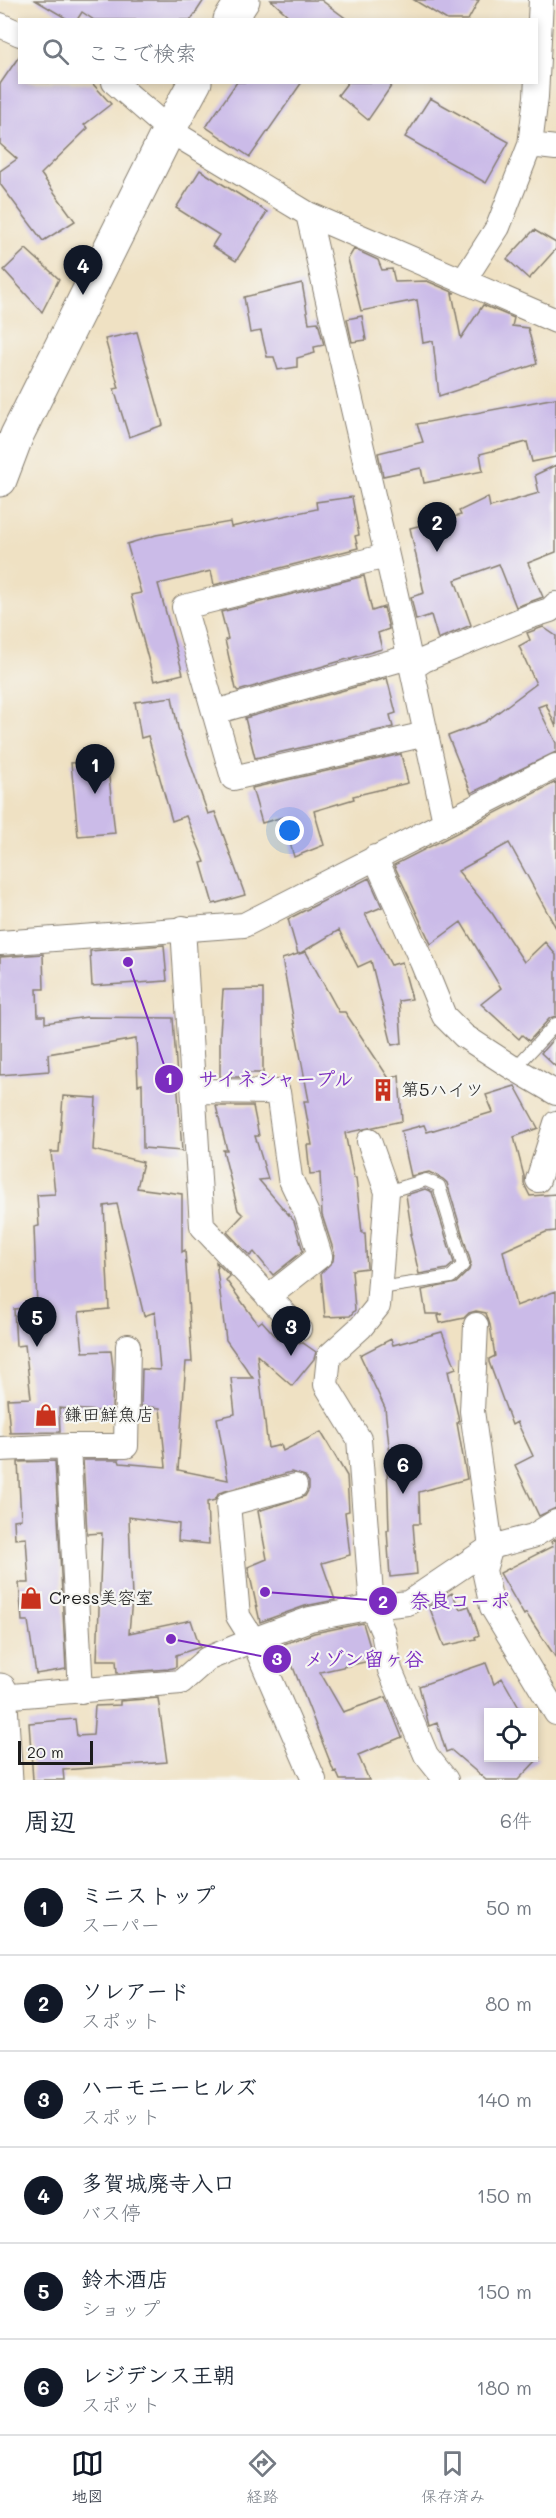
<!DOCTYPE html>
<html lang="ja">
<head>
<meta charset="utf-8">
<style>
	body { margin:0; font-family:Mali,"Klee One",sans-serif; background:#f6f6f7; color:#1f2937 }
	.controls { position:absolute; right:18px; bottom:18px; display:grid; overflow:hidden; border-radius:0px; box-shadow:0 3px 9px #0003 }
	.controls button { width:54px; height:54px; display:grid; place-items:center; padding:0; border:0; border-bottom:2px solid #e0e1e3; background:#fff; color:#1f2937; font:30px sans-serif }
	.scale { position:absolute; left:18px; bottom:15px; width:75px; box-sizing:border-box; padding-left:6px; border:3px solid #1c1c1c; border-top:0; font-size:16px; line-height:21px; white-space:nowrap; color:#1c1c1c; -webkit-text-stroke:4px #f6f6f2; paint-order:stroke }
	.you { position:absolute; left:290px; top:831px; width:21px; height:21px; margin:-15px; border:4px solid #fff; border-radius:50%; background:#1a73e8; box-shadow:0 0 0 9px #1a73e833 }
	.badge { display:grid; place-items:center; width:39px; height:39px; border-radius:50%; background:#111827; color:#fff; font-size:20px; font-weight:700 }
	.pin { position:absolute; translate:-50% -50px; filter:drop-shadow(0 2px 3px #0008) }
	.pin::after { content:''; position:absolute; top:32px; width:21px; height:18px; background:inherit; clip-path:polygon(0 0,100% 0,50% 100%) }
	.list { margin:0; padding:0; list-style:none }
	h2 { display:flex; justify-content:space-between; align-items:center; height:78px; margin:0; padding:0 24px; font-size:26px }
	h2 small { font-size:20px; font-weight:400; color:#747a83 }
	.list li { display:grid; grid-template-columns:39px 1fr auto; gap:18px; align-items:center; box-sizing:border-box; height:96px; padding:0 24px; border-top:2px solid #e0e1e3 }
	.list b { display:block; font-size:22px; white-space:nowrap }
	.list p { margin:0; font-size:20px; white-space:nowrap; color:#747a83 }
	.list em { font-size:20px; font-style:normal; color:#747a83 }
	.icon { flex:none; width:33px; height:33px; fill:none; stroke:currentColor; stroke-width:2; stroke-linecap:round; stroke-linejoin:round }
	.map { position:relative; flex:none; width:556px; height:1780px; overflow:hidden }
	.search { position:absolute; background:#fff; box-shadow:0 3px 9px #0003; left:18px; right:18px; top:18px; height:66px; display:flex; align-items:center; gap:15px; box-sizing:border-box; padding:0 21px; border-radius:0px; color:#747a83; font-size:22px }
	.sheet { height:654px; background:#fff }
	nav { display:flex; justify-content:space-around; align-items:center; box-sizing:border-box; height:84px; border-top:2px solid #e0e1e3; background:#fff; font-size:16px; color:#747a83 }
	nav a { display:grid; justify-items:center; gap:3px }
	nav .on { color:#111827 }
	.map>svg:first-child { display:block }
	.building { fill:#cbbbe8 }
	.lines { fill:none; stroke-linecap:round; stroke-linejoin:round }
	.lane-casing { stroke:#867e70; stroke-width:14 }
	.street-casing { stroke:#867e70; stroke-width:26 }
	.secondary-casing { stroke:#867e70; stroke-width:35 }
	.lane { stroke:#fff; stroke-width:12 }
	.street { stroke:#fff; stroke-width:24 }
	.secondary { stroke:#fff; stroke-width:33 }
	.labels { text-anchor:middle; stroke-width:4.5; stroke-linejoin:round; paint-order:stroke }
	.poi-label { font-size:18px; fill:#1c1c1c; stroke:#f6f6f2; text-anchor:start }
	.leader { fill:none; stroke:#7b2cbf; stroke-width:2 }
	.callout-dot { fill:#7b2cbf; stroke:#f6f6f2; stroke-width:2 }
	.mark-label { font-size:18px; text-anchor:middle; font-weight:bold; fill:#fff }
	.callout-label { font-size:20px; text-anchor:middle; font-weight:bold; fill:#7b2cbf; stroke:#f6f6f2; stroke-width:4.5; stroke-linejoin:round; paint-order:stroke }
</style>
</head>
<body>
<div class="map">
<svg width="556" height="1780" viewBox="0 0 556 1780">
	<rect width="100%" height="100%" fill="#f6f6f2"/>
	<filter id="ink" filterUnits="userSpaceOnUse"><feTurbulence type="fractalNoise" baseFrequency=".0167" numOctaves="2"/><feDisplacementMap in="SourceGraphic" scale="12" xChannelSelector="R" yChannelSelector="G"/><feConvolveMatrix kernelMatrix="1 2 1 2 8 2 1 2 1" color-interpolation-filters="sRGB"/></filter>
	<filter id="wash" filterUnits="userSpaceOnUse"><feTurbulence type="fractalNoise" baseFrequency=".008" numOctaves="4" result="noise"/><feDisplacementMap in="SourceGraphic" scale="24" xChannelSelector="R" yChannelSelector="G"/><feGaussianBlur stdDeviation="1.35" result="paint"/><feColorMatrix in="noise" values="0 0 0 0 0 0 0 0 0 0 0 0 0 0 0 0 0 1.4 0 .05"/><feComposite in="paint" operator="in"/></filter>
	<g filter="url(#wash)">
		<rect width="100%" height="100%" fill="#efe1c3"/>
		<g id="blocks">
			<path class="building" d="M35,0H204L191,20H94L82,12L77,20H69Z
				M271,0H321L348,20H293Z
				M414,0H479L468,20H447Z
				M20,55V82L92,83L111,104L84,125L88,128L41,174L75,221L43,241L0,184V171L17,159L0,144V84Z
				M237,82H302L250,157L206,127Z
				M348,82H394L368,120L338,95Z
				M430,98L509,142L486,183L405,137Z
				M200,170L267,212L236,261L212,246L219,235L176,208Z
				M534,230L556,243V249L529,279L507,259Z
				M26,249L59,279L42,312L4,270Z
				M354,249L378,260L382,270L392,269L395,282L427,281L455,293H452L461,338L483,305L514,318L512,326L528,328L537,364L439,396L433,341L423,343L417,300L361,311L348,259Z
				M302,283L309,323L318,322L324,345L314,347L315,353L297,358V367L278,370L274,357H267L261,331L250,333L244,297Z
				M362,316L366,340L352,342L347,319Z
				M137,332L163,425L129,437L114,389L119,388L105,339Z
				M556,398V457L532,462L527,442L480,454L483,471L424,483L421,468L383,476L378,453L423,442L417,424Z
				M556,465V552L528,563L543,597L516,607L499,564L455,580L471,625L438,639L431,615L416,620L411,597L424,593L410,528L461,515L459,511L488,497L490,507L539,493L535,475Z
				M352,497L359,535L355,536L358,548L214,585L211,571L158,584L183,674L154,681L131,595L141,593L127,544L156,535L230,522L231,527L317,509L316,502Z
				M364,576L372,611L384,607L389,629L378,633L382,649L238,691L236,689L225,640L228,639L221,612Z
				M543,627L556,636V727L546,704L538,707L556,743V752L471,793L448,736L485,722L536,684L519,646L530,640L527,633Z
				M387,678L396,713L390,715L393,727L255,758L245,718Z
				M172,697L178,728L208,814L215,812L245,895L213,904L201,863L205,862L186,816L172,821L148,736L141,738L135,702Z
				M401,754L408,783L353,796L354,799L314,811L324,845L294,857L283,817L262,823L252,788Z
				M107,759L115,833L78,836L71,763Z
				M556,782V928L509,843L458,871L492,913L524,962L545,942L556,955V1016L550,1018L529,1041L522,1035L519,1039L481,1004L501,988L461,922L431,944L394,865Z
				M369,878L382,907L365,914L391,965L402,962L412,999L399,1001L402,1043L392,1045L371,961L358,967L339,930L299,954L306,952L339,1012H345L390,1080L399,1075L402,1121L345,1133L354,1178H356L362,1233H365L367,1268L352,1270L355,1310L350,1316L325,1317L321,1273L333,1261L334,1252L322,1215L320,1173L310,1174L307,1145H312L304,1101H309L282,959L298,954L288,919Z
				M164,945L167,981L92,986L90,951Z
				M43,954L44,989H37L38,1016H45V1023L87,1017L173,1018L182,1151L143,1148L142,1084L138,1085L136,1039L48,1054L49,1071L0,1075V957Z
				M263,989V1073H247V1077H220V1033L223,990Z
				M556,1036V1067L541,1053Z
				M515,1086L538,1128L514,1137L524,1176V1184L530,1196L556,1194V1231L546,1232L503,1251L516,1306L556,1291V1508L539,1516L515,1465L533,1456L517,1422L512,1425L489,1362V1359L495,1356L490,1325L486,1313L476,1311L469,1313L464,1318L440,1323L438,1316L443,1314H426L422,1290L456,1283L469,1270L471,1263L447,1183L443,1179L429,1172L411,1176L401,1131L424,1125L427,1132L493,1112L486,1095Z
				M63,1096L96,1098L93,1150L143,1162L137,1188L182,1194V1252L185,1250L192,1362H186L178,1470L228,1480L217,1418L235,1414L231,1378H253L226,1340L216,1262L230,1276L226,1280L258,1324L262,1321L279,1340L284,1334L294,1342L303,1343L316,1352L314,1359L292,1386L257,1355L268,1448L281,1445L283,1451L321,1432L347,1476L349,1511L345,1512L350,1555L322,1563L335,1600L305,1606L260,1622L248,1567L267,1559L258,1511L305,1496L309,1489V1482L305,1476L291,1472L219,1493L215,1500L207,1502L209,1544L178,1541L179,1524L129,1517L132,1599L129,1633L191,1620L200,1647L176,1655V1667L168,1669L117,1673L116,1660H97L102,1533L87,1534L83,1460H119L120,1463L166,1467L160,1408L141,1406L142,1369L160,1370L155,1312L144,1316L117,1204L104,1206L109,1309L79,1312L83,1352L111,1351L113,1368L112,1412L59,1408L60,1432L10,1433L7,1399L31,1398L25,1345L16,1346L14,1309L37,1307L34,1227L39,1226L37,1195L55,1194L51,1152H59Z
				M216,1106H253L259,1136H255L268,1179L259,1180L294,1221L303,1251L273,1275L254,1252L250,1256L227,1232L243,1215L238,1210L223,1150H227Z
				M425,1189L432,1192L454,1263L447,1269L419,1274L410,1234H412L406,1195Z
				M442,1332L456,1368L448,1371L458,1416L459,1423H457L467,1479L419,1492L420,1524H413L417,1574L390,1577L387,1530H389L387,1464H391L385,1408L360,1355L391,1339L393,1345Z
				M55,1461L66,1669L36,1674L28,1621H22L19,1583H29L26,1538L15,1539L14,1520L21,1519L18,1462Z
				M556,1539V1658L526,1613L524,1615L500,1573L553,1546L551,1542Z
				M452,1593L460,1609L469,1606L479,1635L475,1637L476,1639L444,1646L429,1606Z
				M363,1623L374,1660L320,1672L343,1712L386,1697L402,1737L358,1755L369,1780H340L336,1771L334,1772L284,1644L314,1633Z
				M486,1663L494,1684L502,1678L522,1713H489V1758H539L518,1780H486L451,1750L446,1752L437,1723L429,1726L419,1686Z
				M158,1698L167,1762L63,1770L64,1780H33L29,1723L75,1719L77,1736L93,1735L95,1706L120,1705V1701Z"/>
		</g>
	</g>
	<g filter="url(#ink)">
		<use href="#blocks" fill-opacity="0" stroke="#867e70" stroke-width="1.5"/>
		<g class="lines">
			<g class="lane-casing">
				<path id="lane" d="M514,1069L556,1024
					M380,1288L451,1277L463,1265L439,1186L426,1180L387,1192"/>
			</g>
			<g class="street-casing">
				<path id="street" d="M541,0L536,97L530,145L556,148
					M0,25L20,34
					M114,82L169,130L308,214L556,321
					M308,214L396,595L445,822
					M464,280L498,227L530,145
					M386,556L184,607L233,778L426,734
					M412,668L424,660L528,617L550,610L556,604
					M215,712L409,657
					M375,857L422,962L444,1016L464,1036L510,1066L556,1093
					M183,928L202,1226L299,1329
					M0,943L244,925L556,766
					M194,1091L278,1092L290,1178L307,1214L320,1256L268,1297
					M369,1141L387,1192L378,1306L361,1327L329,1356L326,1385L359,1439L372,1607L408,1603L491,1547L533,1536L556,1522
					M538,1180L556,1123
					M476,1325L472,1411L491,1547L484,1570L492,1607L556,1713
					M68,1446L81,1691
					M0,1449L68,1446H126L128,1346
					M295,1486L228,1504L238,1616L253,1640L314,1780
					M0,1697L181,1682L207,1659L253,1640L310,1619L372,1607L383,1632L390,1670L426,1755L446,1780"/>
			</g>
			<g class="secondary-casing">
				<path id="secondary" d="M230,20L243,0
					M0,480L17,435L169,130L195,82
					M0,1690L6,1780"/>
			</g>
			<use href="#lane" class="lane"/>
			<use href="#street" class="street"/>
			<use href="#secondary" class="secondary"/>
		</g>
	</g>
	<defs>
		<g id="building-bare" transform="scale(1.8)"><path d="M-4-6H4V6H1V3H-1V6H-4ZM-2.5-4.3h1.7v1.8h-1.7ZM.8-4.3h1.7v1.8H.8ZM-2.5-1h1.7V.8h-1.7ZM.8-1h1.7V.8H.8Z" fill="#c8321e" stroke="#f6f6f2" stroke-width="2.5" paint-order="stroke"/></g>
		<g id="shop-bare" transform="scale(1.8)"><path d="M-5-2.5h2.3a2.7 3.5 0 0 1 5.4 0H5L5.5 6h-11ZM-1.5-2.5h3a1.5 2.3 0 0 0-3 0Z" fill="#c8321e" stroke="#f6f6f2" stroke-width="2.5" paint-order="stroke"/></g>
	</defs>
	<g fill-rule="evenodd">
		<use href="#building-bare" x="383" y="1090"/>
		<use href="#shop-bare" x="46" y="1415"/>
		<use href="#shop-bare" x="31" y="1598"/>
	</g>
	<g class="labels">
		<g class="poi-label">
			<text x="401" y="1096">第5ハイツ</text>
			<text x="64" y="1421">鎌田鮮魚店</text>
			<text x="49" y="1604">Cress美容室</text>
		</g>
	</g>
	<path class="leader" d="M128 962L169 1079M265 1592L383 1601M171 1639L277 1659"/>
	<g class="callout-dot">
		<circle cx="128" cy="962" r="6"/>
		<circle cx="265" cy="1592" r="6"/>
		<circle cx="171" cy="1639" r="6"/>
		<circle cx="169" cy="1079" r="15"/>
		<circle cx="383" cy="1601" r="15"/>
		<circle cx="277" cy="1659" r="15"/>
	</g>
	<g class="mark-label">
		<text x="169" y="1085">1</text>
		<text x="383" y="1608">2</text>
		<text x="277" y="1665">3</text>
	</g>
	<g class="callout-label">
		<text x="276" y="1086">サイネシャープル</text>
		<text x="460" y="1608">奈良コーポ</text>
		<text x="364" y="1666">メゾン留ヶ谷</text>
	</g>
</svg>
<div class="controls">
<button><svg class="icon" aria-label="locate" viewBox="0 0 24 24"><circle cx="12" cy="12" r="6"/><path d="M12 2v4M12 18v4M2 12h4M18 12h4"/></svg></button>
</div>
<div class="scale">20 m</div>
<div class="you"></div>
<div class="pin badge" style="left:95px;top:794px">1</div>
<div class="pin badge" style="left:437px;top:552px">2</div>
<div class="pin badge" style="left:291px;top:1356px">3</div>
<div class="pin badge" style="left:83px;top:295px">4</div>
<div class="pin badge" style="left:37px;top:1347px">5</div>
<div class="pin badge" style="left:403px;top:1494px">6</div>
<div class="search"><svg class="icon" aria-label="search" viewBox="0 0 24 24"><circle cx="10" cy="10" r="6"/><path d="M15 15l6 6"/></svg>ここで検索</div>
</div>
<section class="sheet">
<h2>周辺<small>6件</small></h2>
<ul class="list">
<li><span class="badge">1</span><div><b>ミニストップ</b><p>スーパー</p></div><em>50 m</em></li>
<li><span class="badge">2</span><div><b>ソレアード</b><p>スポット</p></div><em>80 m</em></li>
<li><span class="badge">3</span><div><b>ハーモニーヒルズ</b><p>スポット</p></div><em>140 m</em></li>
<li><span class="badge">4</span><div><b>多賀城廃寺入口</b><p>バス停</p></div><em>150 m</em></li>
<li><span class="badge">5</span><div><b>鈴木酒店</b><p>ショップ</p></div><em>150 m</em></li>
<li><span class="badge">6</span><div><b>レジデンス王朝</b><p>スポット</p></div><em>180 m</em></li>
</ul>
</section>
<nav>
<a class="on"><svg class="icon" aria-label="map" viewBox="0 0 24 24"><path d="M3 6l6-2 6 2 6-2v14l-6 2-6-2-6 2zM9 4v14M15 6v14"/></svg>地図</a>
<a><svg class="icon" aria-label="directions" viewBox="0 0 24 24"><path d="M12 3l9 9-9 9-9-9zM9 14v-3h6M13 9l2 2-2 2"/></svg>経路</a>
<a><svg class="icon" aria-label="saved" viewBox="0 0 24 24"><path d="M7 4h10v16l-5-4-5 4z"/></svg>保存済み</a>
</nav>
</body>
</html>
